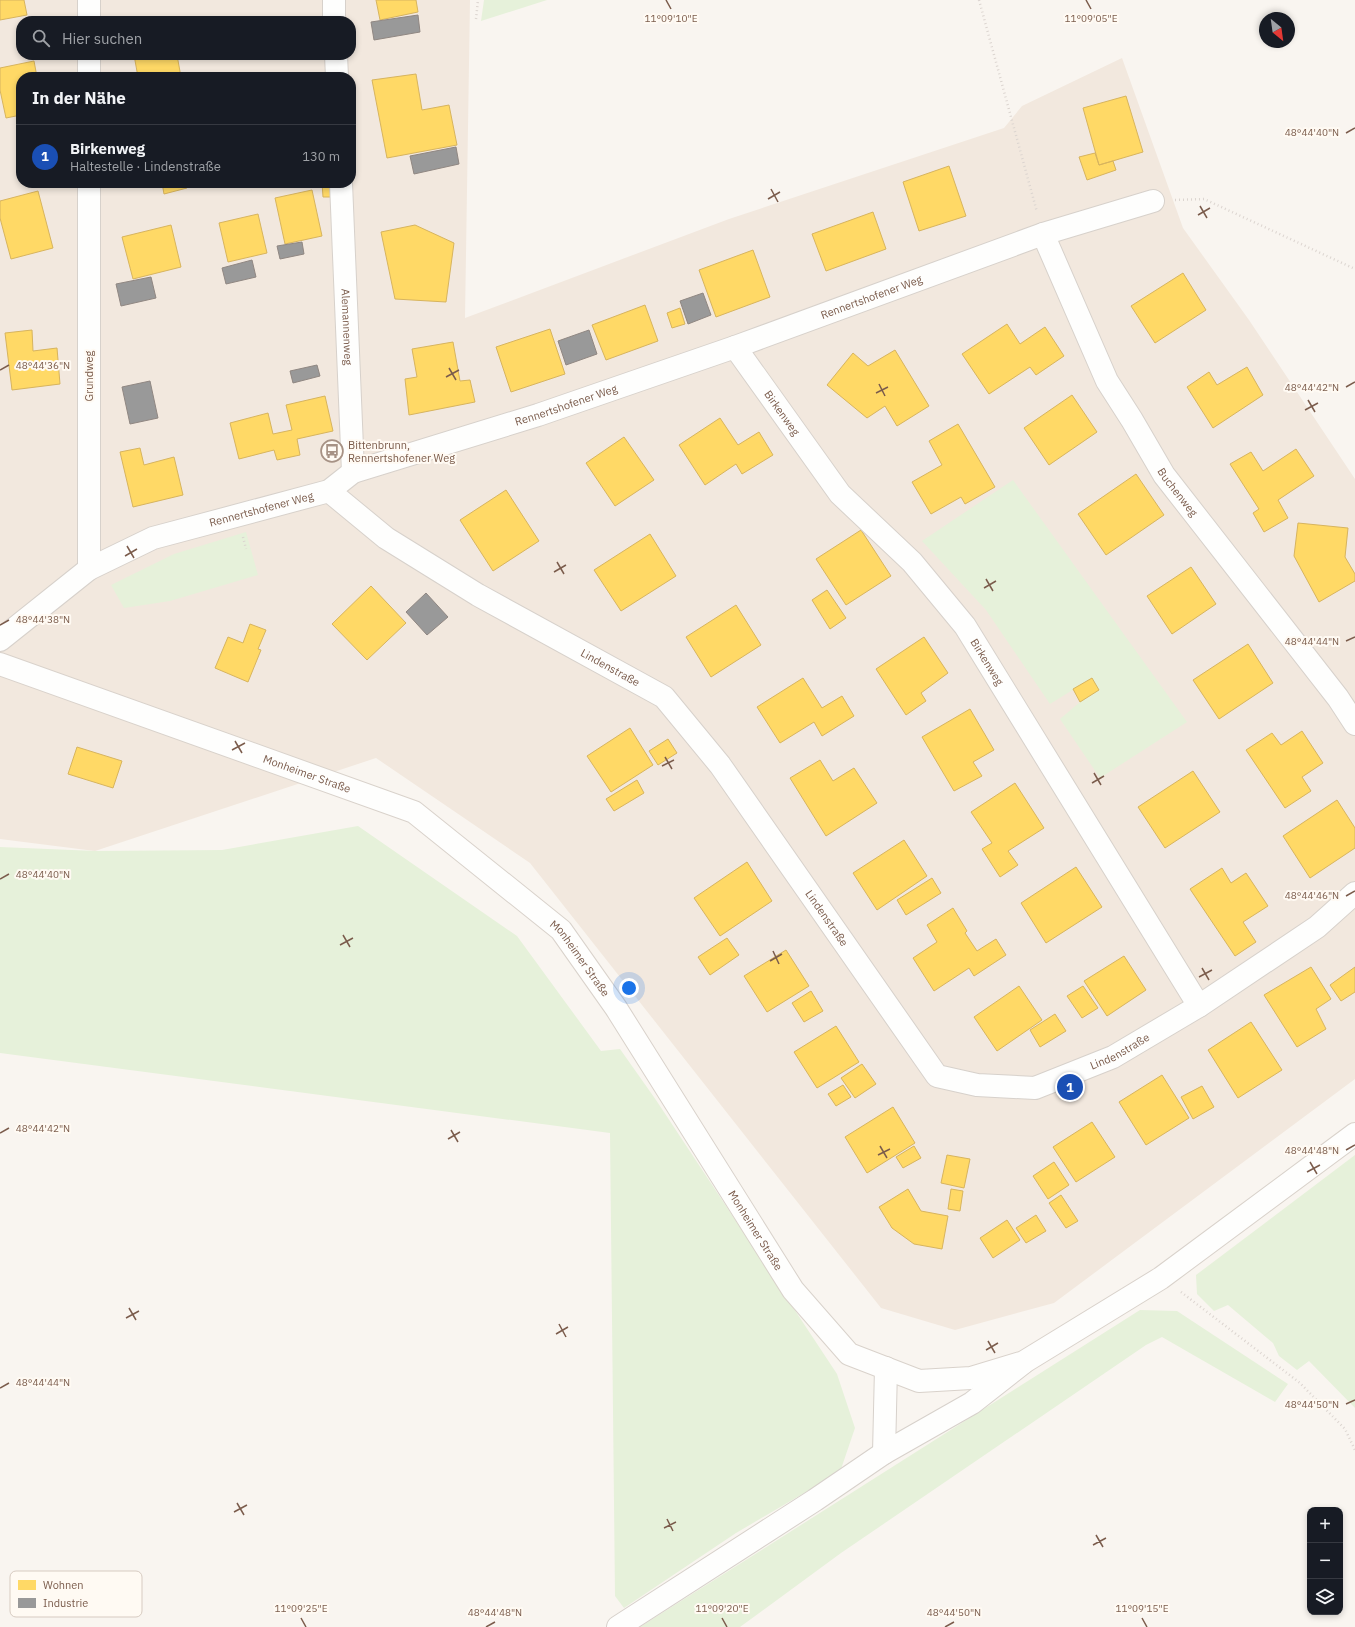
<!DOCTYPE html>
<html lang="de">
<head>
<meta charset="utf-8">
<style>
	body { margin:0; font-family:"IBM Plex Sans",sans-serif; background:#242831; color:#f1f3f6 }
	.controls { position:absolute; right:12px; bottom:12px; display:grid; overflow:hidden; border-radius:8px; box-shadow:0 2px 6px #0003 }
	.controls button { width:36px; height:36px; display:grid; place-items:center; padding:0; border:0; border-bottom:1px solid #363941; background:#171b24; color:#f1f3f6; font:20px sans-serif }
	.compass { position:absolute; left:1259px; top:12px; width:36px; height:36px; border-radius:50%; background:#171b24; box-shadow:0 2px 6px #0003; rotate:151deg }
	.you { position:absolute; left:629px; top:988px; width:14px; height:14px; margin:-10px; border:3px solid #fff; border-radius:50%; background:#1a73e8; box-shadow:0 0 0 6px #1a73e833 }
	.badge { display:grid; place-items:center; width:26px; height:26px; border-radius:50%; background:#ea580c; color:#fff; font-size:13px; font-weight:700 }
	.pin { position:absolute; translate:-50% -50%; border:2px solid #fff; box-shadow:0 1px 4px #0006 }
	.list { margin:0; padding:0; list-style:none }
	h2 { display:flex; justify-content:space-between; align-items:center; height:52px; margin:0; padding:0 16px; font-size:17px }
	h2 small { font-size:13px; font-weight:400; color:#9ea1a6 }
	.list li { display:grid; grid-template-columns:26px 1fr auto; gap:12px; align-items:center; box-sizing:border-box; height:64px; padding:0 16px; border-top:1px solid #363941 }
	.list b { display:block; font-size:15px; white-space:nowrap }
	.list p { margin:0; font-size:13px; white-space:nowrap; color:#9ea1a6 }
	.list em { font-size:13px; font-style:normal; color:#9ea1a6 }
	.icon { flex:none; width:22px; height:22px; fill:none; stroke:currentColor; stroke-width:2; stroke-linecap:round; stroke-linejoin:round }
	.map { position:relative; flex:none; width:1355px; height:1627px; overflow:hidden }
	.search { position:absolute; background:#171b24; box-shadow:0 2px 6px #0003; left:16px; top:16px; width:340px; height:44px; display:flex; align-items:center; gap:10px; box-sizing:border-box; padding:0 14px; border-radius:16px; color:#9ea1a6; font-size:15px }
	.panel { position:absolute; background:#171b24; box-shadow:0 2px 6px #0003; left:16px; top:72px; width:340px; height:116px; border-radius:16px }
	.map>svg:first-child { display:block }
	.residential { fill:#f2e8de; fill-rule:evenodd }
	.green { fill:#e6f1da }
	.homes { fill:#ffd966; stroke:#d7b45e }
	.industry { fill:#999; stroke:#908782 }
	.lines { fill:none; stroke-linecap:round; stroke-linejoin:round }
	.minor-casing { stroke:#d7d1cb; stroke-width:24 }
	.secondary-casing { stroke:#d9d2cb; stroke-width:24 }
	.path { stroke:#dcd5d0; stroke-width:2.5; stroke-dasharray:1 3; stroke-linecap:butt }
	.minor { stroke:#fefefd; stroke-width:22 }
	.secondary { stroke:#fefefd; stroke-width:22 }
	.ticks { fill:none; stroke:#7b5c4c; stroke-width:1.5 }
	.labels { text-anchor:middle; stroke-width:4; stroke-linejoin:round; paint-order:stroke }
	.street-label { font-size:11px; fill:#7b5c4c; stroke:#fffaf3 }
	.poi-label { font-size:11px; fill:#7b5c4c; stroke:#fffaf3; text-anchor:start }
	.key { fill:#fffaf3; stroke:#d7cbc1; stroke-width:1 }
	.key-label { font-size:11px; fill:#7b5c4c }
	.ticks-label { font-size:10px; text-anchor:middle; fill:#7b5c4c; stroke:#fffaf3; stroke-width:4; stroke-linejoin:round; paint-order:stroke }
</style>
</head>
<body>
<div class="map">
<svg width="1355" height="1627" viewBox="0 0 1355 1627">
	<rect width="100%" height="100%" fill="#f9f5f0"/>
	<path class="residential" d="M0,0H470L465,318L729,219L1004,128L1022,106L1122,58L1183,228L1249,320L1355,479V1079L1054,1303L955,1330L881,1308L530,863L376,758L95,851L0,839ZM21,21H351V55H21ZM21,77H351V183H21Z"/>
	<path class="green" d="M484,0H547L481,21Z
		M1013,480L1187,722L1100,778L1060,719L1080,702L1099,690L1092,678L1050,704L986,610L922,541Z
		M246,532L258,575L170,601L124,608L111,585L174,554Z
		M358,826L517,936L601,1051L620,1049L656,1100L837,1374L855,1428L840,1472L736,1533L624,1608L615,1596L610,1133L0,1053V847L96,851L222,850Z
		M1355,1155V1408L1309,1361L1297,1370L1279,1356L1273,1343L1228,1305L1214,1311L1197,1294L1196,1275Z
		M1140,1310L1177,1311L1288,1384L1275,1402L1162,1337L1146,1345L841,1553L740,1627H640Z"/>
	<path class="homes" d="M0,0H24L27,15L0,20Z
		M376,0H416L418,12L380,20Z
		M134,55H177L181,77H138Z
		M34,61L37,77H21V115L6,118L0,90V68Z
		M416,74L422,110L449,105L457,145L387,158L372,80Z
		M1126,96L1143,152L1099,165L1083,108Z
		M1095,153L1099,165L1113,161L1116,170L1087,180L1079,157Z
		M949,166L966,216L919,231L903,182Z
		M162,183H186L187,188L164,194Z
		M322,183H330L331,197H323Z
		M312,190L322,236L285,244L275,198Z
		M38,191L53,248L11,259L0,218V201Z
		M873,212L886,249L826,271L812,234Z
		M258,214L267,253L228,262L219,223Z
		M171,225L181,267L133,279L122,237Z
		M415,225L454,243L446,302L395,299L381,232Z
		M753,250L770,297L716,317L699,270Z
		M1183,273L1206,310L1155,343L1131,306Z
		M645,305L658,341L606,360L592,325Z
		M680,308L685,324L672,328L667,313Z
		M1007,324L1020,344L1045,327L1064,356L1036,375L1030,367L989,394L962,354Z
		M550,329L565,374L511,392L496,347Z
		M32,330L33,351L57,348L60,384L12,390L5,333Z
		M453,342L460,381L470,380L475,402L409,415L405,379L417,377L412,349Z
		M895,350L929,406L897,426L885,406L867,418L827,385L853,353L868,366Z
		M1247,367L1263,395L1213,428L1187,387L1209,372L1217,385Z
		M1072,395L1097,432L1049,465L1024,428Z
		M325,396L333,431L297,439L300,455L277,460L274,450L239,459L230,423L268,413L273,434L292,430L286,405Z
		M720,418L738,445L759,432L773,455L742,474L736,464L705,485L679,445Z
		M958,424L995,487L965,504L961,497L931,514L912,482L942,465L929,441Z
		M624,437L654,480L615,506L586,463Z
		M140,448L144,465L174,457L183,495L133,507L120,452Z
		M1296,449L1314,476L1278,500L1288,518L1264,532L1253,513L1259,509L1230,464L1251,452L1263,471Z
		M1136,474L1164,515L1106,555L1078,514Z
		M506,490L539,541L493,571L460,520Z
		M1298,523L1348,528L1345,557L1355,574V581L1319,602L1294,556Z
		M861,530L891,576L846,605L816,559Z
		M650,534L676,576L621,611L594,570Z
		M1191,567L1216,604L1172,634L1147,596Z
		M371,586L406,623L367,660L332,624Z
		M827,590L846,618L830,629L812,600Z
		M736,605L761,645L711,677L686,637Z
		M250,624L266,630L258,649L261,650L248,682L215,668L228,637L243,643Z
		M924,637L948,673L921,693L926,701L906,715L876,669Z
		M1248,644L1273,683L1219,719L1193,680Z
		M803,678L822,708L842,696L854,716L822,736L814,722L780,743L757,707Z
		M1092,678L1099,690L1080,702L1073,689Z
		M970,709L994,750L973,762L982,776L954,791L922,737Z
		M630,728L653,765L611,792L587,756Z
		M1302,731L1323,763L1302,777L1311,791L1285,808L1246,750L1272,733L1281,745Z
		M668,739L677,753L658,765L649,751Z
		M77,747L122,761L113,788L68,774Z
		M820,760L833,781L854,768L877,803L826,836L790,778Z
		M1193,771L1220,812L1165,848L1138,807Z
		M637,780L644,793L614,811L606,799Z
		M1015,783L1044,828L1008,851L1018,865L1000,877L982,849L992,843L971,812Z
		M1337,800L1355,828V848L1310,878L1283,836Z
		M904,840L927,876L877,910L853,873Z
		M747,862L772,901L720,936L694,898Z
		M1076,867L1102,907L1046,943L1021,903Z
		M1222,868L1231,883L1246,873L1268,906L1243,922L1256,942L1235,956L1190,889Z
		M932,878L941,893L906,915L897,900Z
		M953,908L967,931L965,933L977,951L996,939L1006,955L974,976L969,968L934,991L913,958L937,942L927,925Z
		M727,938L739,955L710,975L698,957Z
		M786,950L809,986L767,1012L744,976Z
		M1124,956L1146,990L1107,1016L1084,981Z
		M1311,967L1331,999L1316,1009L1326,1029L1297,1047L1264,995Z
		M1355,967V992L1341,1001L1330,985Z
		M1019,986L1042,1020L997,1051L974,1017Z
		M1083,986L1098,1008L1082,1018L1067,996Z
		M811,991L823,1011L804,1022L792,1003Z
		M1055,1014L1066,1031L1040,1047L1030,1030Z
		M1251,1022L1282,1070L1238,1098L1208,1050Z
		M836,1026L859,1062L817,1088L794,1052Z
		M862,1064L876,1084L855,1098L841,1078Z
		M1162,1075L1189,1118L1146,1145L1119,1102Z
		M843,1085L851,1097L836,1106L828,1094Z
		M1202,1086L1214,1107L1193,1119L1181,1097Z
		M893,1107L915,1143L867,1173L845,1137Z
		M1092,1122L1115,1157L1076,1182L1053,1147Z
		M914,1146L921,1158L903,1168L896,1157Z
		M947,1155L970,1159L964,1188L941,1183Z
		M1054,1162L1069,1185L1048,1199L1033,1176Z
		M908,1189L921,1211L948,1216L942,1249L914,1244L892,1228L879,1207Z
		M951,1189L963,1191L960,1211L948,1209Z
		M1061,1195L1078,1221L1066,1228L1049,1203Z
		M1036,1215L1046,1231L1026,1243L1016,1228Z
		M1007,1220L1020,1240L993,1258L980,1238Z"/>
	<path class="industry" d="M418,15L420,32L374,40L371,22Z
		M456,147L459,164L414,174L410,156Z
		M302,242L304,254L280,259L277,246Z
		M252,260L256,277L226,284L222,268Z
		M151,277L156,298L121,306L116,284Z
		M703,293L711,315L688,324L680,301Z
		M589,330L597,354L566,365L558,341Z
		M317,365L320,376L293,383L290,371Z
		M150,381L158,418L130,424L122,387Z
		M426,593L448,617L427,635L406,612Z"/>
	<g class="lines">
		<g class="minor-casing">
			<g id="minor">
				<path d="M334,0V21"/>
				<path d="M89,21V0"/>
				<path d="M336,55L337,77"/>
				<path d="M89,77V55"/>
				<path id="s1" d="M341,183L353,472"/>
				<path id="s2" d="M1043,234L1107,381L1132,420L1164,475L1338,698L1355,724"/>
				<path id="s3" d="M735,347L840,494L912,562L965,626L1199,1006"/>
				<path id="s4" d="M329,491L386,538L478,595L664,697L720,765L937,1076L977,1085L1035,1088L1113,1057L1199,1006L1317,927L1355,893"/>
				<path d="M89,569V183"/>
				<path id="s5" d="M0,640L89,569L153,538L329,491L353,472L538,415L735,347L1043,234L1153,201"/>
				<path d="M884,1453L886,1368"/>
				<path d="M618,1627L815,1500L884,1453L972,1403L1023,1363"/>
			</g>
		</g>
		<g class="secondary-casing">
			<g id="secondary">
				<path id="s6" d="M0,664L414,812L561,930L616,1008L793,1290L849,1354L919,1381L971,1378L1024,1362L1161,1278L1355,1134"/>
			</g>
		</g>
		<path class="path" d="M979,0L1037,212
			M476,19L478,0
			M1175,200L1204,199L1355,269
			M243,537L246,549
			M1181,1292L1300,1383L1345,1429L1355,1450"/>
		<use href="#minor" class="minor"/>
		<use href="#secondary" class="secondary"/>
	</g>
	<path class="ticks" d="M666,0L671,9M1086,0L1091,9M1346,133L1355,128M771,189L778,202M768,199L780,192M1200,206L1207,218M1198,215L1210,208M449,368L456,380M0,370L9,365M446,377L459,370M879,384L885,396M1346,387L1355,382M876,393L888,387M1308,400L1315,412M1305,410L1318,403M127,546L134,558M125,556L137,549M557,562L564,574M554,572L566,565M986,579L993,591M984,588L996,581M0,625L9,620M1346,641L1355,637M235,741L242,753M232,750L245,743M665,757L672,769M662,766L674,760M1094,773L1101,785M1092,783L1104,776M0,879L9,874M1346,896L1355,891M343,935L350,947M340,945L353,938M773,951L779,964M770,961L782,954M1202,968L1209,980M1199,977L1212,970M451,1130L458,1142M0,1133L9,1128M448,1139L460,1132M880,1146L887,1158M1346,1150L1355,1145M878,1155L890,1149M1310,1162L1317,1174M1307,1172L1320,1165M129,1308L136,1320M126,1318L139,1311M559,1324L566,1337M556,1334L568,1327M988,1341L995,1353M986,1350L998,1343M0,1388L9,1383M1346,1404L1355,1400M237,1503L244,1515M234,1512L247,1505M667,1519L673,1531M664,1528L676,1522M1096,1535L1103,1547M1093,1545L1106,1538M301,1618L306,1627M722,1618L727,1627M1142,1618L1147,1627M486,1627L495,1622M945,1627L954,1622"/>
	<defs>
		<g id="bus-ring" transform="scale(1.15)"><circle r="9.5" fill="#fffaf3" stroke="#a79285" stroke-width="1.5"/><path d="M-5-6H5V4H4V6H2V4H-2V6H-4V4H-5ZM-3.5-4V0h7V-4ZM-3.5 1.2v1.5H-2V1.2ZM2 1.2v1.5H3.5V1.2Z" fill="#a79285"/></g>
	</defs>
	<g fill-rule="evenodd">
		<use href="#bus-ring" x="332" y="451"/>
	</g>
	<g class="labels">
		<g class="street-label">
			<text dy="4" stroke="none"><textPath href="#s5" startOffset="945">Rennertshofener Weg</textPath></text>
			<text dy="4" stroke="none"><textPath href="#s1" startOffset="144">Alemannenweg</textPath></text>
			<text transform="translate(89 376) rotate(-90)" y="4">Grundweg</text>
			<text dy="4" stroke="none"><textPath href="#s5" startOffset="621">Rennertshofener Weg</textPath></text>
			<text dy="4" stroke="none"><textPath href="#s3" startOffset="81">Birkenweg</textPath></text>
			<text dy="4" stroke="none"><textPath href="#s2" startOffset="292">Buchenweg</textPath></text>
			<text dy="4" stroke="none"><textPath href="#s5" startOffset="297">Rennertshofener Weg</textPath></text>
			<text dy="4" stroke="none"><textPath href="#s3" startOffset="405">Birkenweg</textPath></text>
			<text dy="4" stroke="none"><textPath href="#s4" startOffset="333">Lindenstraße</textPath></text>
			<text dy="4" stroke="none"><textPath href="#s6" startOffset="326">Monheimer Straße</textPath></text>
			<text dy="4" stroke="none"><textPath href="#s4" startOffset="669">Lindenstraße</textPath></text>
			<text dy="4" stroke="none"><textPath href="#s6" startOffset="662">Monheimer Straße</textPath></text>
			<text dy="4" stroke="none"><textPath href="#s4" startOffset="1053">Lindenstraße</textPath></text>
			<text dy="4" stroke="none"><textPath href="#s6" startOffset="986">Monheimer Straße</textPath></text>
		</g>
		<g class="poi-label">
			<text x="348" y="449">Bittenbrunn,<tspan x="348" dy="13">Rennertshofener Weg</tspan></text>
		</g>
	</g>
	<rect x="10" y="1571" width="132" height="46" rx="6" class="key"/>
	<rect x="18" y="1580" width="18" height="10" fill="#ffd966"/>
	<rect x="18" y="1598" width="18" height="10" fill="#999"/>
	<g class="key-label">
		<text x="43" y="1589">Wohnen</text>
		<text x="43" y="1607">Industrie</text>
	</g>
	<g class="ticks-label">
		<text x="671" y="22">11°09'10"E</text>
		<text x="1091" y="22">11°09'05"E</text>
		<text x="1312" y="136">48°44'40"N</text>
		<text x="43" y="369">48°44'36"N</text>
		<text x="1312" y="391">48°44'42"N</text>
		<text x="43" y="623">48°44'38"N</text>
		<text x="1312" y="645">48°44'44"N</text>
		<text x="43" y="878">48°44'40"N</text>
		<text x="1312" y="899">48°44'46"N</text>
		<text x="43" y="1132">48°44'42"N</text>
		<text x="1312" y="1154">48°44'48"N</text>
		<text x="43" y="1386">48°44'44"N</text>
		<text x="1312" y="1408">48°44'50"N</text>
		<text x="301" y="1612">11°09'25"E</text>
		<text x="722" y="1612">11°09'20"E</text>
		<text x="1142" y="1612">11°09'15"E</text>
		<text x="495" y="1616">48°44'48"N</text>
		<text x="954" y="1616">48°44'50"N</text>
	</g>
</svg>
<div class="controls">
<button>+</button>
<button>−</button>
<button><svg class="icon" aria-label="layers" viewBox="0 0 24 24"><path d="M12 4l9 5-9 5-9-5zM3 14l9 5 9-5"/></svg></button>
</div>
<svg class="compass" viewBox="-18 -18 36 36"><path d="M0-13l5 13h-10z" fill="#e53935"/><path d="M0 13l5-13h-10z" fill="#9ea1a6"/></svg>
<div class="you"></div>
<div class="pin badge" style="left:1070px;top:1087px;background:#1a4fb4">1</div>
<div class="search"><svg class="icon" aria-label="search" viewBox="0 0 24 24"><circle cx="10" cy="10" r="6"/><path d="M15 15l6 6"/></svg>Hier suchen</div>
<section class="panel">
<h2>In der Nähe<small></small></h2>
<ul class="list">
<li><span class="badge" style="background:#1a4fb4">1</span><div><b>Birkenweg</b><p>Haltestelle · Lindenstraße</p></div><em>130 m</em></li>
</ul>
</section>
</div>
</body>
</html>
